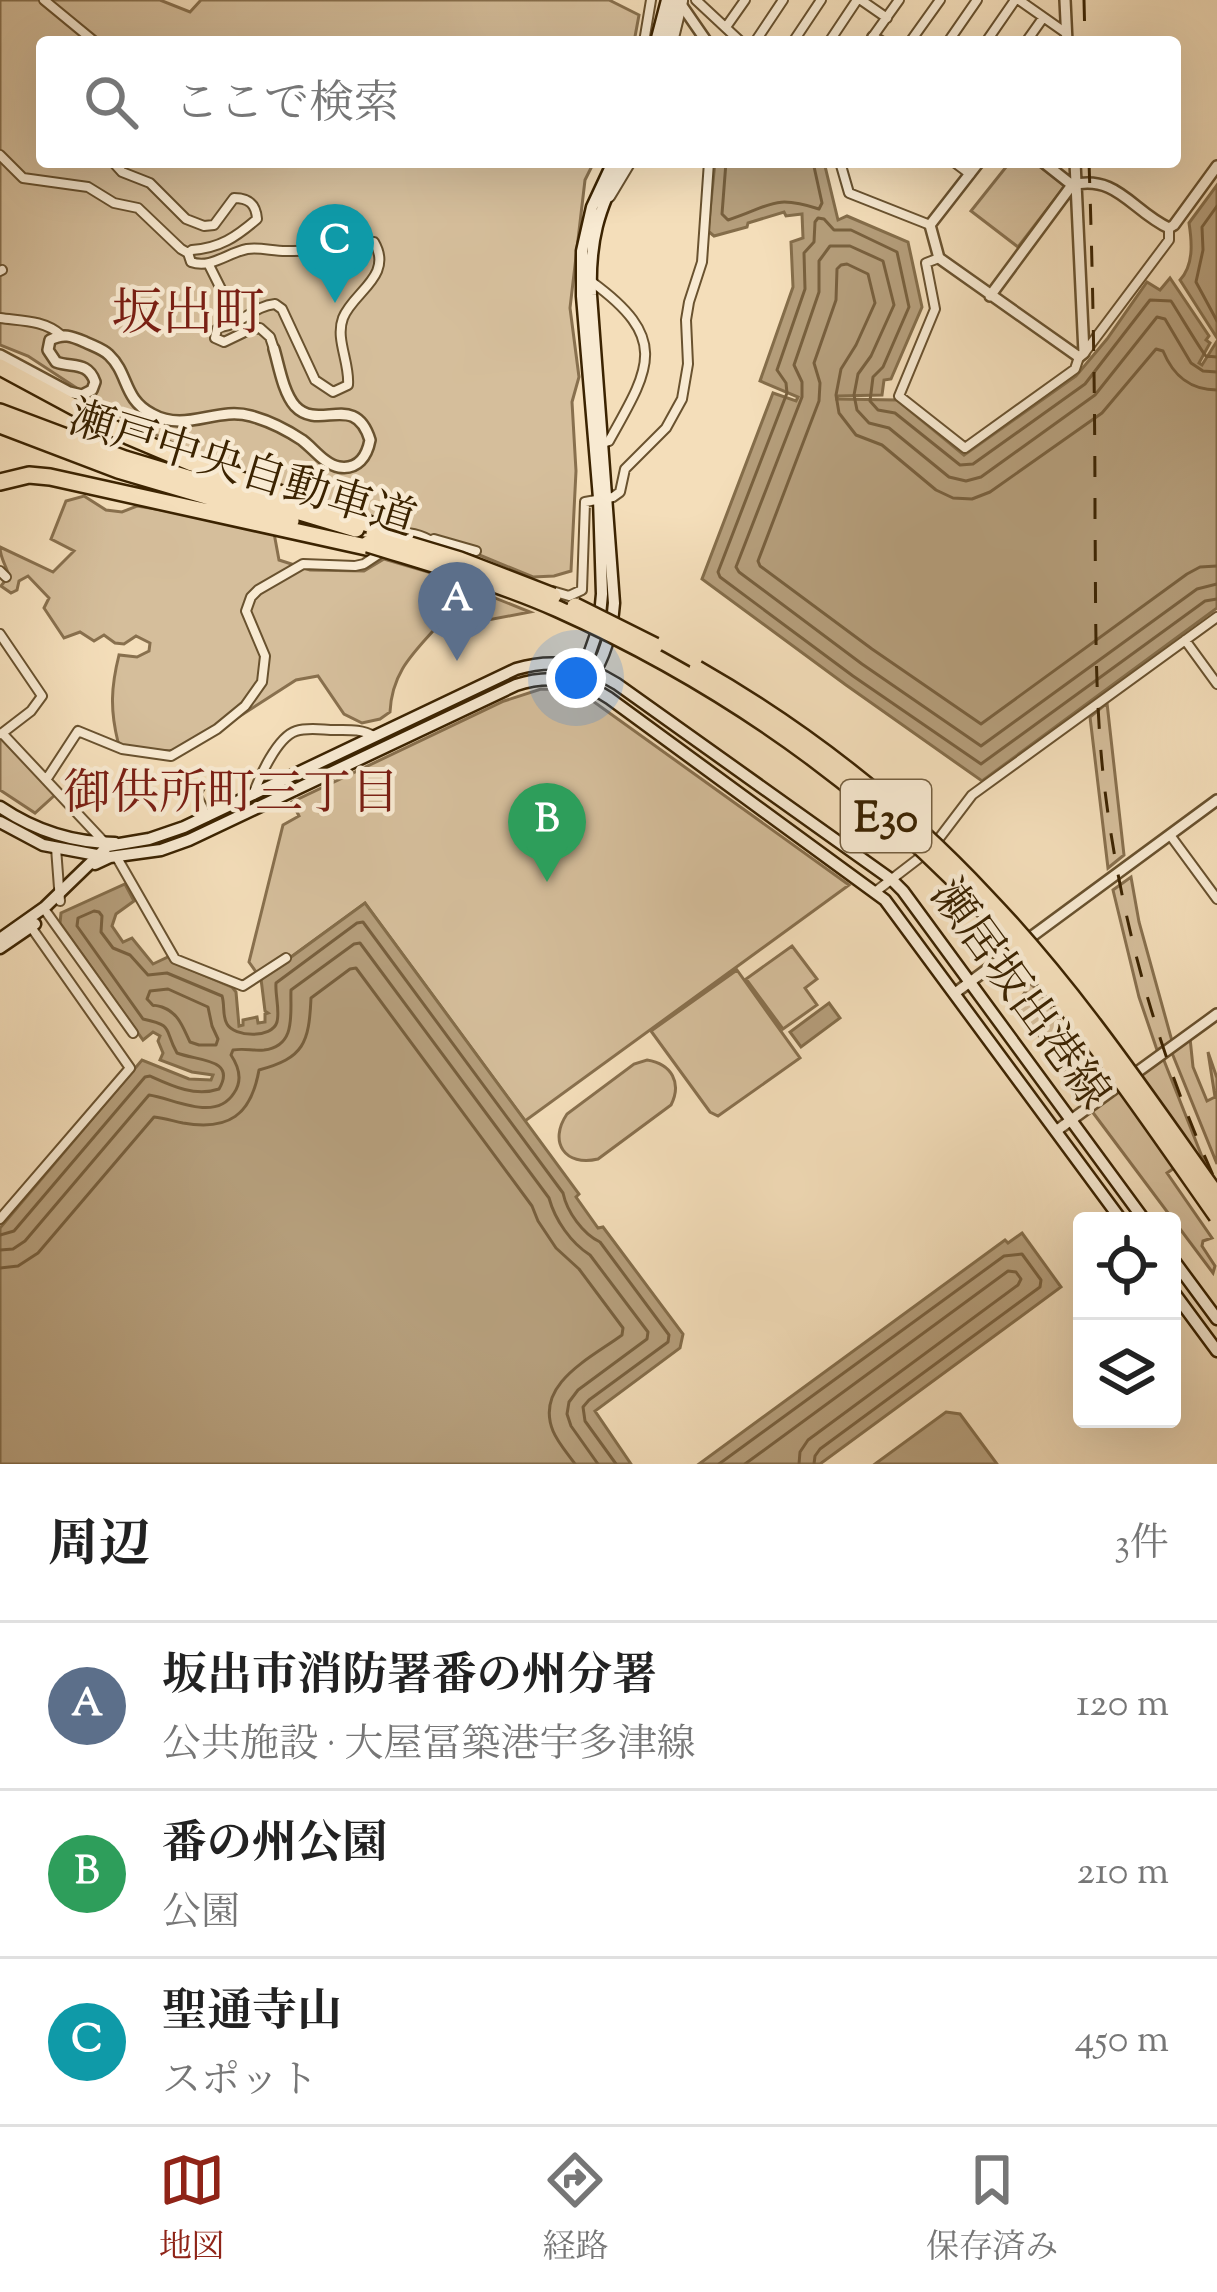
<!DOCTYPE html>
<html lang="ja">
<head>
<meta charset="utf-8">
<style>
	body { margin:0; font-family:"Sorts Mill Goudy","Noto Serif JP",serif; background:#f6f6f6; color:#222 }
	.controls { position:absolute; right:36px; bottom:36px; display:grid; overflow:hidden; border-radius:12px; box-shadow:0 12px 48px #0002 }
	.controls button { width:108px; height:108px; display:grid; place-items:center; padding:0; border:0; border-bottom:3px solid #e0e0e0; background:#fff; color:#222; font:60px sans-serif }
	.you { position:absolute; left:576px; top:678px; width:42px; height:42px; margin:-30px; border:9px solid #fff; border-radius:50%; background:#1a73e8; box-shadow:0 0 0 18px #1a73e833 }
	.badge { display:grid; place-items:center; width:78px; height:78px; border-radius:50%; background:#8f2418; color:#fff; font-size:39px; font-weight:700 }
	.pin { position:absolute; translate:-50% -99px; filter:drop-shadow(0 3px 6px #0008) }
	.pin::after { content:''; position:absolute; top:63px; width:42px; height:36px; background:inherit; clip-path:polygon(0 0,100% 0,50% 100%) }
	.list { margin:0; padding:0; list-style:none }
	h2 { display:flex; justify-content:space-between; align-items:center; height:156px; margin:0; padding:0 48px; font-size:51px }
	h2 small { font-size:39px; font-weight:400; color:#767676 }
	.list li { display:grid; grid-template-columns:78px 1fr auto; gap:36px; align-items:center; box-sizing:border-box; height:168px; padding:0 48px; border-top:3px solid #e0e0e0 }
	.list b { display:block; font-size:45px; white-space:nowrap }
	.list p { margin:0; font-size:39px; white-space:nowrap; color:#767676 }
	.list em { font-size:39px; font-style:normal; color:#767676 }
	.icon { flex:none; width:66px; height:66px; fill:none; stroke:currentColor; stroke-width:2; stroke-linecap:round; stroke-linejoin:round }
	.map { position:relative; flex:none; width:1217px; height:1464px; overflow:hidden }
	.search { position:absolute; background:#fff; box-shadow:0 12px 48px #0002; left:36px; right:36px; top:36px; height:132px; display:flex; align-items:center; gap:30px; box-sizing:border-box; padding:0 42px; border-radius:12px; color:#767676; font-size:45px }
	.sheet { height:660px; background:#fff }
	nav { display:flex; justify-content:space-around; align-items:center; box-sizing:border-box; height:168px; border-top:3px solid #e0e0e0; background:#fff; font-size:33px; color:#767676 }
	nav a { display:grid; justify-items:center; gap:6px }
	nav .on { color:#8f2418 }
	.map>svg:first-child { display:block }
	.green { fill:#d5be9b; stroke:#88704e; stroke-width:3 }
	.water { fill:#b59e7b; stroke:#846d4a; stroke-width:3 }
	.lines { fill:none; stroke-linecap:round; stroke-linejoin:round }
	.shore { stroke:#78603e; stroke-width:3 }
	.minor-casing { stroke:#69522f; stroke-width:12 }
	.tertiary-casing { stroke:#69522f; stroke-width:14 }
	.secondary-casing { stroke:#3b2301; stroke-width:15 }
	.motorway-casing { stroke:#3b2301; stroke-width:20 }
	.minor { stroke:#f8ead2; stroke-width:8 }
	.tertiary { stroke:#f8ead2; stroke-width:9 }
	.secondary { stroke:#f8ead2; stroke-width:10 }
	.motorway { stroke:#f4deba; stroke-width:15 }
	.rail { stroke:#3b2301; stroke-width:3; stroke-dasharray:21 21; stroke-linecap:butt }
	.motorway-bridge-casing { stroke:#3b2301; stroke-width:20; stroke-linecap:butt }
	.motorway-bridge { stroke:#f4deba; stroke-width:15 }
	.labels { text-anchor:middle; stroke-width:9; stroke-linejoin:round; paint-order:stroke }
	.shield { fill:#f8ead2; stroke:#745f40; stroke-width:3 }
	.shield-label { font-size:42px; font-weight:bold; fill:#3b2301 }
	.street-label { font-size:45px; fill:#3b2301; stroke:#f8ead2 }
	.neighbourhood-label { font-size:48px; fill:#7a1f14; stroke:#f8ead2 }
	.quarter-label { font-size:51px; fill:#7a1f14; stroke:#f8ead2 }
</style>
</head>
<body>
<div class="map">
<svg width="1217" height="1464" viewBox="0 0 1217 1464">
	<rect width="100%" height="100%" fill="#f4deba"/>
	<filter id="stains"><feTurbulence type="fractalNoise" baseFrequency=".00167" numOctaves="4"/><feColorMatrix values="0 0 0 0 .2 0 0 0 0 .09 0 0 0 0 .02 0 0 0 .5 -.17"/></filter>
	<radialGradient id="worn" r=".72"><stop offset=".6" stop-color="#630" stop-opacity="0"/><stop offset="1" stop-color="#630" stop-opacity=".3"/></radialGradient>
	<path class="green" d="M0,0H160L190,12L201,0H609L639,15L634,42H42V162H594L585,180L570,308L579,377L572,402L576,471L571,571L554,576L533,577L465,549L253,479L130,423L28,356L0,345Z
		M1010,162H1034L1065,186L1018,247L971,211Z
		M84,496L106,510L122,512L137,506L162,510L274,533L279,560L310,570L364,571L384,559L435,574L530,612L451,627L441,622C415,652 392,670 390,712L380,719L362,723L344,714L318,676L296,680L237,718L171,751L127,749L118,742C110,710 111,687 119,655L137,657L149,651L150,643L136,636L124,644L115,643L104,635L94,641L80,632L64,638L44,608L49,598L28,576L19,581L17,590L11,593L1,586L9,576C6,565 0,558 0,547L53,572L74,551L51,539L66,501Z
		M541,689L569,690L590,699L849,885L525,1121L365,903L261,979L249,962L283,825L299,816L292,802L504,701Z
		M1107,703L1124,855L1108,868L1090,717Z
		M2,738L56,794L35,813L0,790V739Z
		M1131,877L1139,922L1172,1041L1157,1050L1139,997L1113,890Z
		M792,946L817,979L805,988L817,1005L783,1029L746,979Z
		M1011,967L1013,974C1035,981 1047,1002 1060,1021L1057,1031L1061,1037L1066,1036L1070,1042L1076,1039L1097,1070L1087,1079L1088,1098L1085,1099L1016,1004L1026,991L1025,987L1015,983L1005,987L1000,985L997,973Z
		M737,970L800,1058L718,1116L710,1112L651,1031Z
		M1190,1038L1193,1067L1207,1101L1215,1097L1208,1052L1217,1078V1164L1172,1053Z
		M1163,1058L1214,1187L1192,1156L1167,1173L1212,1238L1203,1241L1202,1246L1215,1266L1213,1273L1091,1110Z
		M647,1060C672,1064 682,1083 671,1105L598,1159C565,1167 548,1142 567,1114L634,1064Z"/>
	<path class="water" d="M715,162H824L838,220L847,216L908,242L922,307L891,379L884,380L882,395L838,396L837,399L897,400L964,455L1076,376L1107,339L1147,282L1160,290L1170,278L1209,336L1206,340L1210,343L1199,363L1202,365L1217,341V608L982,781L846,685L702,579L773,393L796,401L798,397L760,381L793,287L791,242L803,238L802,214L786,216L784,212L748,223L747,227L714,236L708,231Z
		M1217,185V338L1180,280C1194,265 1192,242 1189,223Z
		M125,884L134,901L116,914L112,926L123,942L132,938L153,964L170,956L173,962L232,987L236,992L239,1026L243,1025V1020L257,1017L258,1023L265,1022V1014L268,1013L265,1011L261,979L365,903L579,1194L576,1197L598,1228L603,1227L683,1334L680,1348L595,1411L631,1464H0V1228L142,1060L189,1079L211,1080L213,1075L192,1072L160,1060L163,1053L158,1041L160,1036L153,1032L143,1040L60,923L61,913Z
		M829,1003L840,1018L801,1047L790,1032Z
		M1022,1233L1061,1287L820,1464H699L1005,1240L1008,1243Z
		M946,1412L960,1414L997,1464H875Z"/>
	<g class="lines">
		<path class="shore" d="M726,162L722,214L728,220C772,206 772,194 819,209L822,203L813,162
			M1217,206L1202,227L1203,250L1196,282L1217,321
			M1217,357C1213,356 1209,357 1206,356C1203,354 1177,310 1171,301L1150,300L1085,384L973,464L960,465L895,413L878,410L870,401L873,377L883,367L909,307L897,252L851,230H834L824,219L818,218L815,222L814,242L804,253L805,289L777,370L786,383L787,393L718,572L720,577L853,676L981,764L1205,601L1217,599
			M1217,372L1203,371L1191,363L1165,319L1157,317L1095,395L981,477L966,481L949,477L889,428L869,423L857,410L854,395L858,374L871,356L894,305L883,261L850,246H830L819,261V292L794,365L802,382V397L736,567L739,572L862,664L981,746L1197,589L1217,584
			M1217,390C1189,390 1173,375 1163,351L1156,349L1102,413L990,492L972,499L953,498L936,490L882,445L856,435L839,413L836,395L841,369L856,345L875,303L868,274L847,264L841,265L837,269L836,300L814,363L820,383L819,401L758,561L760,566L872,649L981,724L1187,574L1200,567L1217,566
			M168,989L208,1007L212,1026L218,1039L216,1045H199L190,1042C183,1028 179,1013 162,1007C147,1002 159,1011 147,999L150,991Z
			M0,1235L14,1231L145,1077L150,1076C172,1086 195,1097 219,1089C237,1058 197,1061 177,1053C163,1028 175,1026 143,1019L77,926L78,918L94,911L99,912L102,916L101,932L113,948L130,955L148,975L167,973L222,996C225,1005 222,1016 227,1024C234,1037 272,1039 277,1022C280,1010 275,995 276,983L357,923L363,922L563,1193C567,1212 583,1234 600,1242L669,1335L668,1342L589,1400L583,1407L585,1421L616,1464
			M0,1250L13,1249L25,1241L149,1095C173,1098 215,1123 234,1093C243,1080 239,1067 231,1055L233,1050C244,1048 253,1051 264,1050C297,1046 290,1013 291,990L354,944L360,943L549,1198C555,1220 571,1243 590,1255L648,1332L647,1339L578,1390L569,1402L567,1414L571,1426L598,1464
			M0,1268L18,1266L38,1253L154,1117C164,1118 173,1121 183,1123C229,1131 251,1115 259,1070C304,1058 309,1043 311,998L350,969L356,968L532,1206L538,1221L556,1248L579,1269L623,1328L622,1335C591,1358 534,1384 553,1431C558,1443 568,1454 575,1464
			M719,1464L1004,1256L1022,1254L1041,1280L1040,1287L820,1449L815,1456L814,1464
			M745,1464L1008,1271L1016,1272L1021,1279L1018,1285L808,1440L800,1452L799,1464"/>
		<g class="minor-casing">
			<path id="minor" d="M44,0L95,42
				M696,0L741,42
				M861,0L887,18
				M1019,0L1066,33
				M726,27L745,0
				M644,42L651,0
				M673,42L683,1
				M755,42L783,0
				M793,42L821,0
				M829,42L857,0
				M869,42L899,0
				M910,42L940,0
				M948,42L977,0
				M986,42L1015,0
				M1026,42L1043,18
				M0,155L23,178L88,187L114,203L138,208L181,249L188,253
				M113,162L122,172L150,183L186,219L204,226L214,225L234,198C249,198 256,204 257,219C236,237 220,248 192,250L188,253L191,262C211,269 227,253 247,249C260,247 272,251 286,251C316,252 344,247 374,242C394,276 353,292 343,318C335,339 350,363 348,385L333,392L315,380L282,309L275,304C254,306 242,324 221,327
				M840,162L849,193L930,225
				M954,162L970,174
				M610,197L631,162
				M939,258L926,263L935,309L899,396L965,448L1075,369L1079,357
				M209,265L222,291L221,327L217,329L215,338L224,342L251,329L260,328L270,337L274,349
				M0,271L2,270
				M592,282C670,339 650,368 609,441L603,443
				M0,318C22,321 44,320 61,335
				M1085,352L1169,240V228
				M434,539L476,551
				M392,541L401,533C419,532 433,540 446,552
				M0,571L6,577
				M552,591L569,596L582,590L585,502L613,497L620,492L625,469L666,428L682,399L688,364L686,320L689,302L702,262L709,162
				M0,634L42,696L31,711L1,734
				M1185,640L1217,684
				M2,733L106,844
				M46,780L78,731L122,749L171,756L217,729L245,706L262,682L265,656L246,611L251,597L258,590L303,564L355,566L364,564L382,552
				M170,782L196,794
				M200,787L196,794L207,817
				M253,795C259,778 277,737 296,731C308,727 323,730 335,730C350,730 361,729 374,736
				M1170,835L1217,899
				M56,848L60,901
				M116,856L175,959L243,986L286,958
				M875,892L931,849L972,795L1217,617
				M47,913L133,1033
				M0,1219L130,1068L31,927"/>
		</g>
		<g class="tertiary-casing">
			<path id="tertiary" d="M678,0L707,42
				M1065,0L1067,42
				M873,37L881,42
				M979,162L930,225L939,258L1079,357L1084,353L1075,162
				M1043,162L1072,185
				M990,296L1072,185C1117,174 1132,211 1169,228L1174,225L1217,166
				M0,355L69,392L82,395L92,390L95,382C88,361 72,368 56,362L48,350L50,340C64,333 71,336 85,342C93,346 103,349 109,355C129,374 123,399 152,414C186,433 217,406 251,416C269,421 287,430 302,440C313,448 325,465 339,467C358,470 367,456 370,440C355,391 319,432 295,406C283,392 279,366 274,349
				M955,993L1217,800
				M1056,1131L1217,1014"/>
		</g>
		<g class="secondary-casing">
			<path id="secondary" d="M656,42L667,0
				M665,42L675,0
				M584,669L599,626L602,594L599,498L582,296V251L592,207L613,162
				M591,677C606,656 612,629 614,603L591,295C589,241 598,210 623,162
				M0,807C34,830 73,843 115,843
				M0,822L43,845L102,856
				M95,864L110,857L161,850L189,840L516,685C549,674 580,679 609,698L885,900L1122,1221
				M0,939L45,907L108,846L149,839L184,827L516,669C554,658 585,664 617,684L892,880L903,891L1145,1221
				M0,948L35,924
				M1172,1258L1217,1319
				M1172,1290L1217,1351"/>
		</g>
		<g class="motorway-casing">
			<path id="motorway" d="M0,367L128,436L192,463L377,527
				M0,412L125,459L356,529
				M0,425L118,470L291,521
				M0,482L29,475L50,477L366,547"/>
		</g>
		<use href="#minor" class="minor"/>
		<use href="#tertiary" class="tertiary"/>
		<use href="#secondary" class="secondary"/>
		<use href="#motorway" class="motorway"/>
		<path class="rail" d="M1084,0L1085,42
			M1089,162C1093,280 1095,399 1095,518C1096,609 1094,701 1105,791C1122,928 1160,1059 1217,1184"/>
		<g class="motorway-bridge-casing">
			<path id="motorway-bridge" d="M374,534L460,560L553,596
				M368,544C432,564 497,582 558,609C739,690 900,808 1028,960C1096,1041 1156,1129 1217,1216
				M575,606L655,646
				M697,669C804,730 902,807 986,897C1073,988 1144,1093 1217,1196"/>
		</g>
		<use href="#motorway-bridge" class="motorway-bridge"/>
	</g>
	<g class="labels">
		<rect class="shield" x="841" y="780" width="90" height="72" rx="9"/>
		<g class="shield-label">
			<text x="886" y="831">E30</text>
		</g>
		<g class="street-label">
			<text transform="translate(243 467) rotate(17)" y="16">瀬戸中央自動車道</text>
			<text transform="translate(1022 993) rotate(54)" y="16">瀬居坂出港線</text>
		</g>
		<g class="neighbourhood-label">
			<text x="231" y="808">御供所町三丁目</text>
		</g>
		<g class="quarter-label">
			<text x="188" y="329">坂出町</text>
		</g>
	</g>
	<rect width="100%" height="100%" filter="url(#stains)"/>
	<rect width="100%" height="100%" fill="url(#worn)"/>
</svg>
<div class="controls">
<button><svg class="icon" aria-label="locate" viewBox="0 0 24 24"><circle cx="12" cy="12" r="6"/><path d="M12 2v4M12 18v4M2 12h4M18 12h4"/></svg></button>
<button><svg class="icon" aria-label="layers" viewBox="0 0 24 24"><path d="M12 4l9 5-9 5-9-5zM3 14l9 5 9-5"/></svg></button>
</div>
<div class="you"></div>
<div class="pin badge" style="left:457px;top:661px;background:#5c6f8a">A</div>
<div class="pin badge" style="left:547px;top:882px;background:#2e9e5b">B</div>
<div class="pin badge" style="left:335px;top:303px;background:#0f9aa8">C</div>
<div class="search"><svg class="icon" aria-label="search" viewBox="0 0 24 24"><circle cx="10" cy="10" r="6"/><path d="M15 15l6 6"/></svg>ここで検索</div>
</div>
<section class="sheet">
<h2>周辺<small>3件</small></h2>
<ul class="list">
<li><span class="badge" style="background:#5c6f8a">A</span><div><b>坂出市消防署番の州分署</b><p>公共施設 · 大屋冨築港宇多津線</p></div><em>120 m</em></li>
<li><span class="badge" style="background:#2e9e5b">B</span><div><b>番の州公園</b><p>公園</p></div><em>210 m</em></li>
<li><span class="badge" style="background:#0f9aa8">C</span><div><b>聖通寺山</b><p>スポット</p></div><em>450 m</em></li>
</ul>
</section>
<nav>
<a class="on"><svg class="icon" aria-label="map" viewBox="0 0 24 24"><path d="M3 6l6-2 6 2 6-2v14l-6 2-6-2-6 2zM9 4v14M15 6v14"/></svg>地図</a>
<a><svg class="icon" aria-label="directions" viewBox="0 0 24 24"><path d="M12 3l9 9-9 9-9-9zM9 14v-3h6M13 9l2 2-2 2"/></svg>経路</a>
<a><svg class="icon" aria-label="saved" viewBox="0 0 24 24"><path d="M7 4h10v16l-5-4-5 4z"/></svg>保存済み</a>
</nav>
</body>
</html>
